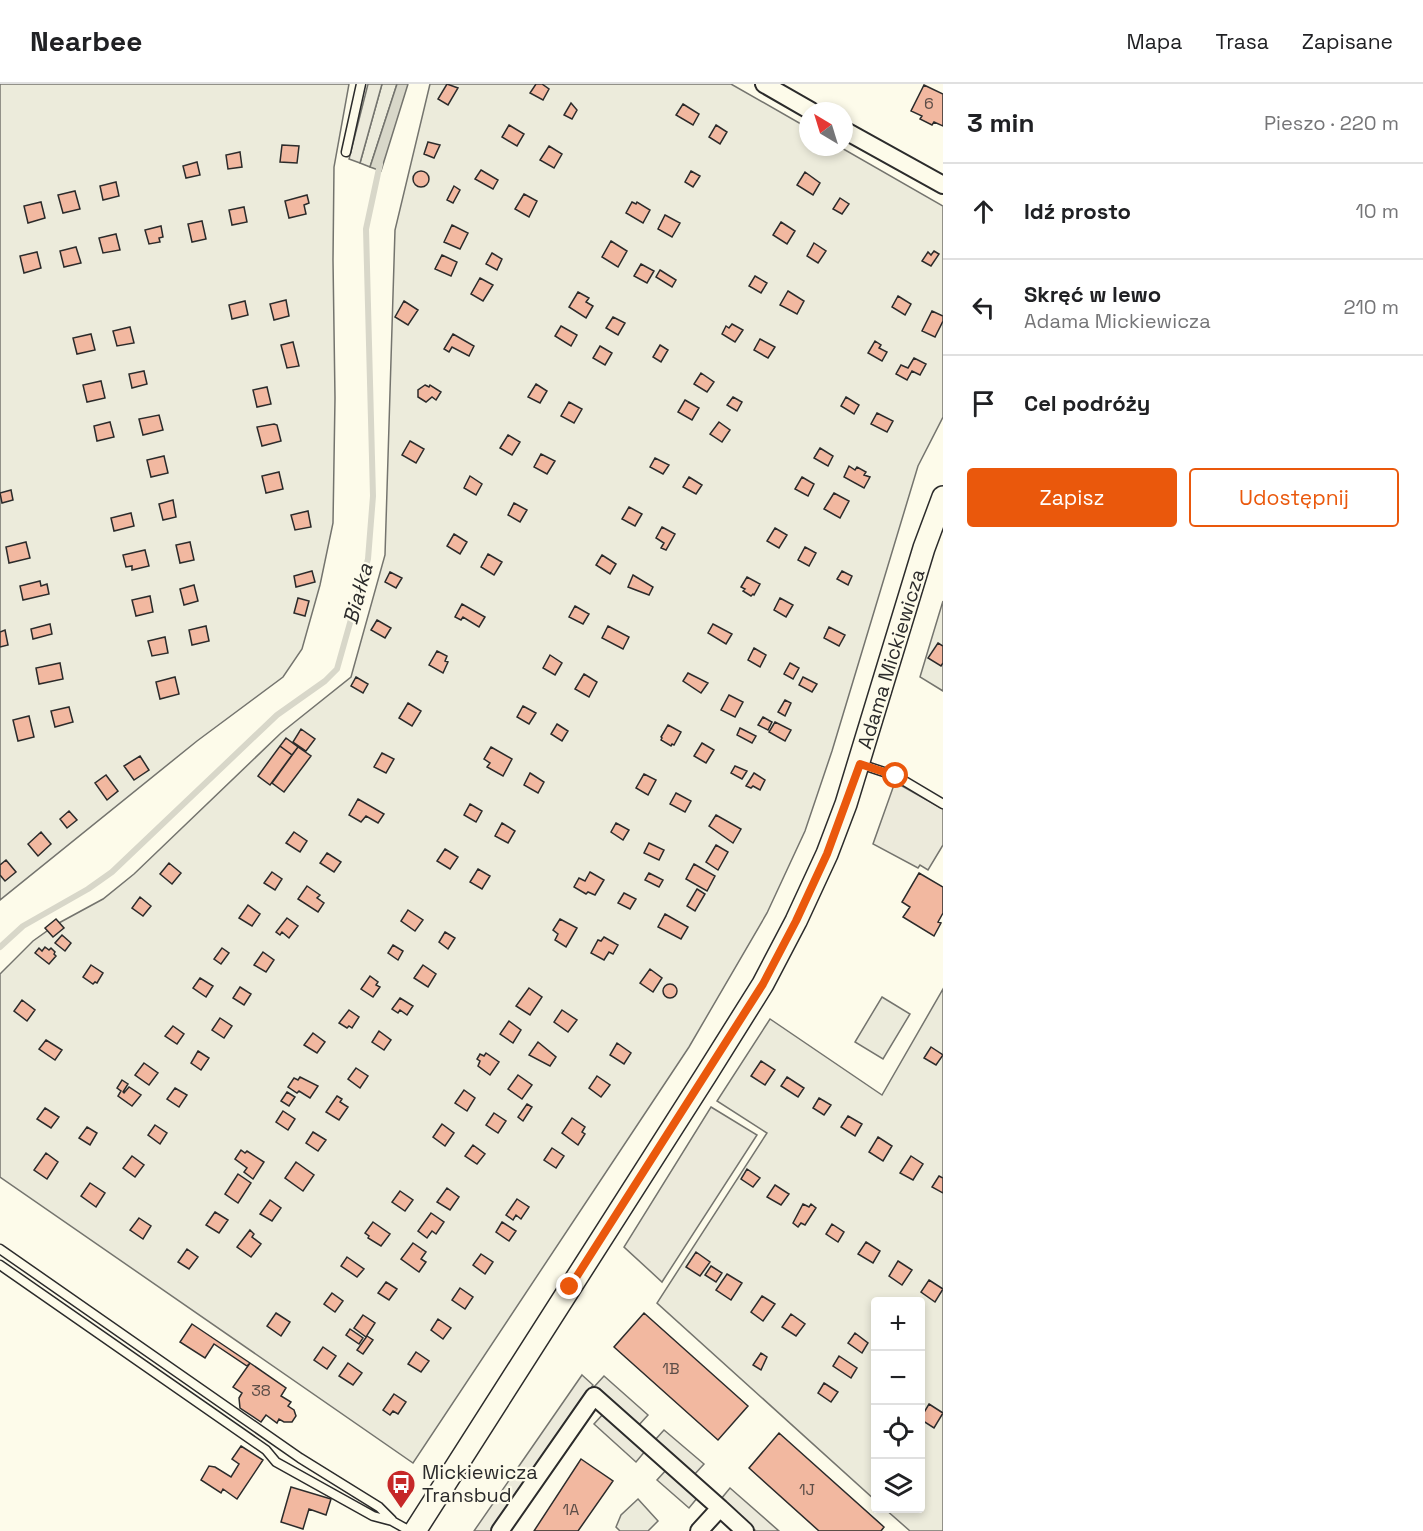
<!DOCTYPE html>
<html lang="pl">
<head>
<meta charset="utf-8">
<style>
	body { margin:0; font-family:"Space Grotesk",sans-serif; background:#f2f2f2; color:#202124 }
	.controls { position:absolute; right:18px; bottom:18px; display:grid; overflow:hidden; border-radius:6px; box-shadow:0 3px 9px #0003 }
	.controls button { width:54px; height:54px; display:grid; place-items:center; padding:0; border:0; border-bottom:2px solid #e0e0e0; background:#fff; color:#202124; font:30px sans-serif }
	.compass { position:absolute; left:799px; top:18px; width:54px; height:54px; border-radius:50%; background:#fff; box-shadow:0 3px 9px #0003; rotate:322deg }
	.stop { position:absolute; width:18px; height:18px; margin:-14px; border:4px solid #ea580c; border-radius:50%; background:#fff }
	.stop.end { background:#ea580c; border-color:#fff; box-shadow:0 2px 6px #0008 }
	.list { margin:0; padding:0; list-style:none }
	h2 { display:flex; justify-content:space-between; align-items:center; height:78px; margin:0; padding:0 24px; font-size:26px }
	h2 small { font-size:20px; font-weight:400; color:#757577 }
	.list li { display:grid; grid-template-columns:39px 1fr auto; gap:18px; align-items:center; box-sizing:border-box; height:96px; padding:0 24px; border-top:2px solid #e0e0e0 }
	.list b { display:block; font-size:22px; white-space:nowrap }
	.list p { margin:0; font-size:20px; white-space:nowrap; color:#757577 }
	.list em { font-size:20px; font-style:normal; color:#757577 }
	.actions { display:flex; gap:12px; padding:18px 24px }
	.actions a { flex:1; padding:14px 0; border:2px solid #ea580c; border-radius:6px; text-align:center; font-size:21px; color:#ea580c }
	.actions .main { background:#ea580c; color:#fff }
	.icon { flex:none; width:33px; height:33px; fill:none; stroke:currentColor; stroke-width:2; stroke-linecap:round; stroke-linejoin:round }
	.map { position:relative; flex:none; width:943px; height:1447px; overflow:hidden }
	header { display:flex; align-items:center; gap:36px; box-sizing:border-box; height:84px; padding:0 30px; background:#fff; border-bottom:2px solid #e0e0e0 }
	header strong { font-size:28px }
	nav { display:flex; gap:33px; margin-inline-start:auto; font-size:21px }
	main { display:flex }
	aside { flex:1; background:#fff }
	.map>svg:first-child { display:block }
	.green { fill:#ecebdb; stroke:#74746e; stroke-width:1.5 }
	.parking { fill:#eceadb; stroke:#74746e; stroke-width:1.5 }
	.water { fill:#d8d7c9; stroke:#74746e; stroke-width:1.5 }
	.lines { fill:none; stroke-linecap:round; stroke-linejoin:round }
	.stream { stroke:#d8d7c9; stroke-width:6 }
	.building { fill:#f2b8a0; stroke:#2b2b2b; stroke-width:1.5 }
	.service-casing { stroke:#2b2b2b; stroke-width:11 }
	.minor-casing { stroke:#2b2b2b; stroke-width:20 }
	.tertiary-casing { stroke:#2b2b2b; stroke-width:24 }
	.service { stroke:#fdfbea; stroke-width:8 }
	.minor { stroke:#fdfbea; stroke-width:16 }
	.tertiary { stroke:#fdfbea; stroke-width:21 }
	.route { stroke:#ea580c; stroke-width:8 }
	.labels { text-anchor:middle; stroke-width:4.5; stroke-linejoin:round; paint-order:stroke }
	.number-label { font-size:16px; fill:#5d4e48 }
	.street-label { font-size:20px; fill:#2b2b2b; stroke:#fdfbea }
	.poi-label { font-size:20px; fill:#2b2b2b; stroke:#fdfbea; text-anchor:start }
	.water-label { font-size:21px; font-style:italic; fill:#2b2b2b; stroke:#fdfbea }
</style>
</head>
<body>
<header>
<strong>Nearbee</strong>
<nav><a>Mapa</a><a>Trasa</a><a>Zapisane</a></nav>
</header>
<main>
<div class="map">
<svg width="943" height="1447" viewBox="0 0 943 1447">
	<rect width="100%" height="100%" fill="#fdfbea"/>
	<path class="green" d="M0,0H349L334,83L333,176L335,314L333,439L320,501L302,565L283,593L197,657L0,816Z
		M382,0H397L370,83L360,79Z
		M430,0H731L808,44V63H840L943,122V333L918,382L832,667L805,747L767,829L689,963L413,1379L0,1093V890L33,857L57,840L103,815L134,790L281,649L351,593L385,471L395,146Z
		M943,517V607L920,593Z
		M943,905V1447H910L885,1425L920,1424V1218H876L875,1416L657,1219L767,1049L717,1017L770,935L882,1011Z
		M882,913L910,930L883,975L855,958Z
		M638,1415L658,1437L648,1447H620L616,1443L621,1431Z"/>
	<path class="parking" d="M368,0H382L360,79L349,75Z
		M895,698L943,725V761L928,786L920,781L918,784L873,760Z
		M711,1023L757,1051L662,1198L624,1163Z
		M582,1291L593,1301L492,1447H474Z
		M604,1292L648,1331L638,1342L594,1303Z
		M604,1329L646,1366L636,1378L594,1340Z
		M664,1346L704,1380L694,1391L655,1356Z
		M667,1385L698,1413L689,1424L657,1396Z
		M730,1404L779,1447H756L721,1415Z"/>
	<path class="water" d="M397,0H408L381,87L370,83Z"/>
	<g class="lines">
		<path class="stream" d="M0,863L23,842L88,805L112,788L277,631L325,597L337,585L368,475L373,412L366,145L380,80"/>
	</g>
	<path class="building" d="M447,0L458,4L448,21L438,15Z
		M536,0H542L549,5L543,16L530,9Z
		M924,1L943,10V42L934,38L932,41L920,35L922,32L911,27Z
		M571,19L577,26L572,35L564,31Z
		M683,20L699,30L693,41L676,31Z
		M509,41L524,50L517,62L502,53Z
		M716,41L727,48L720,60L709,53Z
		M428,58L440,61L434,74L424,70Z
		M282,61L299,62L297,79L280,78Z
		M549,62L562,70L554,84L540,76Z
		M240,68L242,83L228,85L226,71Z
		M197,78L200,91L186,94L183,82Z
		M481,86L498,96L493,105L475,95Z
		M413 95a8 8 0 1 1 16 0a8 8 0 1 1-16 0Z
		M691,87L700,92L693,103L685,98Z
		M805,88L820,99L813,111L797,101Z
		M116,98L119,112L103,116L100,102Z
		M454,102L460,106L453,119L447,116Z
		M75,107L80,125L63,129L58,111Z
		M524,110L537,117L529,133L515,125Z
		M307,111L309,119L304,121L306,130L289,134L285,117Z
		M840,114L849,120L842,130L833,125Z
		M41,118L45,134L28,139L24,122Z
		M632,118L636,120L637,118L650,126L643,139L626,129Z
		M244,123L247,138L232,141L229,126Z
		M665,131L680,139L672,153L658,145Z
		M202,137L206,155L192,158L188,140Z
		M781,138L795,147L787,160L773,151Z
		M452,141L468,149L460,165L444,158Z
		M161,142L163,153L159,154L160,158L149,160L145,146Z
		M116,150L120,166L103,169L99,154Z
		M611,157L627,167L618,183L602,173Z
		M814,159L826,167L818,179L807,172Z
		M76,163L81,179L64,183L60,167Z
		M934,167L939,170L931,182L922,177L928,168L931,171Z
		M37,168L41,184L24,189L20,172Z
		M492,169L502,175L497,186L486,180Z
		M442,171L457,178L451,192L435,185Z
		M641,180L654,187L647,199L634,192Z
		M660,186L676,196L672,203L656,193Z
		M755,192L767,199L761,209L749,202Z
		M480,194L493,201L483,217L471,210Z
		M788,207L804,217L797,230L780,221Z
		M578,208L589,214L586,218L593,222L586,234L569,223Z
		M898,212L911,220L905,231L892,223Z
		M286,216L289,232L274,236L270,220Z
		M245,217L248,231L232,235L229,221Z
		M404,217L418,226L408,241L395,233Z
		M932,227L943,232V237L935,253L922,247Z
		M613,233L625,239L618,251L606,244Z
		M732,240L743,246L735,258L722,250L726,242L729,244Z
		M561,242L577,251L571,262L555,252Z
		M130,243L134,259L117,262L113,247Z
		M91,250L95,266L77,270L73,254Z
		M453,250L474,262L469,272L452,263L449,268L444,265Z
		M760,255L775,263L768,274L754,266Z
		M875,257L881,261L879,264L887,268L882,277L868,269Z
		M293,258L299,282L287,284L281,261Z
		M660,261L668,266L661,278L653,273Z
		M600,262L612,269L605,281L593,274Z
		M914,274L926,280L920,291L912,287L907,296L896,290L901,281L908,284Z
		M144,287L147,300L132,304L129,290Z
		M701,289L714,298L707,308L694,300Z
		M101,297L105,314L87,318L83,301Z
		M536,300L547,307L540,319L528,313Z
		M425,301L429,303L430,301L441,308L436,316L432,313L426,318L418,313V306Z
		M267,303L271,320L257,323L253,306Z
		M733,313L742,318L737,327L727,321Z
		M846,313L859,321L854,330L841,322Z
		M685,316L699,324L692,336L678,328Z
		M569,318L582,325L574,339L561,332Z
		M877,329L893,337L887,348L871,340Z
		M159,331L163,346L143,351L139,335Z
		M110,338L114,353L97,357L94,342Z
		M719,338L730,346L722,358L710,350Z
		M274,340L277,341L281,357L262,362L257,343Z
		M508,351L520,358L512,371L500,364Z
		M410,357L424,365L416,379L402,371Z
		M820,364L833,372L828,382L814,374Z
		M541,370L555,377L547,390L534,383Z
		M164,372L168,389L151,393L147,376Z
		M655,374L669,381L663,390L650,383Z
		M849,382L855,386L857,383L866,388L864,391L870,393L864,404L844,393Z
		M279,388L283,405L266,409L262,392Z
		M470,392L482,400L476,411L464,404Z
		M689,393L702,401L696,410L683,403Z
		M802,393L814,400L808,412L795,405Z
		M11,406L13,416L2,419L0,409Z
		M834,409L849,417L840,434L824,425Z
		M173,416L176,433L163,436L159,420Z
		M514,419L527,426L520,438L508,431Z
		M629,423L642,430L635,442L622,435Z
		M308,427L311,443L295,446L291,431Z
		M131,429L134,442L114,447L111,434Z
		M662,443L675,450L666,466L661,464L664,459L656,454Z
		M775,444L787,451L779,464L767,457Z
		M454,450L467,458L460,470L447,462Z
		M26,458L30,474L9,479L6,463Z
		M190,458L194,476L180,479L176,461Z
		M805,463L816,469L809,482L798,476Z
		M145,466L149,482L132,486V482L126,483L123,471Z
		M488,470L502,478L494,491L481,483Z
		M602,471L616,480L610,490L596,481Z
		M312,487L315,498L296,503L294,492Z
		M842,487L852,492L848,501L837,495Z
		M390,488L402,494L396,504L385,498Z
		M633,491L653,503L649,511L628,503Z
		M747,493L760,500L754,511L753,510L751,512L743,507L745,505L741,503Z
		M40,497L41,502L47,500L49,510L23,516L20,502Z
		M194,501L198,517L184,521L180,505Z
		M150,512L153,528L136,532L132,516Z
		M298,514L309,517L305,532L294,529Z
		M780,514L793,521L786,533L774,526Z
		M462,520L485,533L479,543L463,533L461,536L455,533Z
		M575,522L589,530L583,540L569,533Z
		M377,536L391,544L385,554L371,546Z
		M50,540L52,550L33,555L31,545Z
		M713,540L732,550L726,560L708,549Z
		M206,542L209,557L192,561L189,546Z
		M608,542L629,553L623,565L602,554Z
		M829,543L845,551L839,562L824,554Z
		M5,546L8,561L0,563V548Z
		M165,553L168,569L152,572L148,557Z
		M938,559L943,562V579L941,582L928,574Z
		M754,564L766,571L760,583L748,576Z
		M437,567L447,572L445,577L448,578L443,589L429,581Z
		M550,571L562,579L555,591L543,584Z
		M60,579L63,595L39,600L36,584Z
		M790,579L799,584L793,595L784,590Z
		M688,589L708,599L701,609L683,597Z
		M584,590L597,598L589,613L575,605Z
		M175,593L179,610L160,615L156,598Z
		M356,593L368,600L363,609L351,602Z
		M803,593L817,600L812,608L799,601Z
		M729,611L743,618L735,633L721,626Z
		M785,616L791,619L785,632L778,628Z
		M408,619L421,627L412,642L399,634Z
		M523,622L536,629L529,640L517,633Z
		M69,623L73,638L55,643L51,627Z
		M29,632L34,653L18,657L13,636Z
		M763,633L772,638L768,646L758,641Z
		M775,638L791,646L785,657L769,648Z
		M557,640L568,647L562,657L551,650Z
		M668,641L681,648L674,661L672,660L671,662L661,656L662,654L661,653Z
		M740,644L756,652L752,659L737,651Z
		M301,645L315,655L306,667L293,658Z
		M286,654L298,663L292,671L280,662Z
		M702,659L714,666L706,679L694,672Z
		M280,662L292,671L270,701L258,692Z
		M298,663L311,672L284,708L272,699Z
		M491,663L512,675L503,692L487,683L490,679L484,675Z
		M382,669L394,675L386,689L374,683Z
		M140,672L149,686L134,696L124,682Z
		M735,682L747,687L742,695L731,689Z
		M530,689L544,698L538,709L524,701Z
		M754,689L765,696L760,706L753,702L751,704L746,702Z
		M644,690L656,696L648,711L636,704Z
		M106,691L118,707L107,716L95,699Z
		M676,709L691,717L685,728L670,720Z
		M358,715L384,730L378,739L366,732L361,738L349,731Z
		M470,720L482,727L476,738L464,731Z
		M69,727L77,736L67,744L60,735Z
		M716,731L741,745L733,759L709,742Z
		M502,739L515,747L508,759L495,752Z
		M616,739L629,746L623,756L611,748Z
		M41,748L51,760L38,772L28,760Z
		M294,748L307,757L300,768L286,759Z
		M649,759L664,766L659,776L644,769Z
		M716,761L728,768L718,786L706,778Z
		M445,765L458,773L450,785L437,777Z
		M327,769L341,778L334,788L320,779Z
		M6,776L16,788L5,797L0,791V781Z
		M169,779L181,789L172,800L160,790Z
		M694,780L715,792L707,807L686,795Z
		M478,785L490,792L482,805L470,798Z
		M272,788L282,795L275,806L264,799Z
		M590,788L604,796L595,811L588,808L586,810L574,803L579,794L585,797Z
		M649,789L663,796L659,803L645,796Z
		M919,789L943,803V829L938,838L941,839L934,852L903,833L910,823L902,818Z
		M307,802L320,811L317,814L324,819L318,828L298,815Z
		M697,805L705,810L695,827L687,822Z
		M624,809L636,815L630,825L618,819Z
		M140,813L151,822L143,832L132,824Z
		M248,821L260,830L252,842L239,834Z
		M408,826L423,836L415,847L401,837Z
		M665,830L688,843L681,855L658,843Z
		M287,834L298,842L289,854L282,848L280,851L276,848Z
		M56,835L64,844L53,853L45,844Z
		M560,835L577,844L566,863L555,856L558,850L553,846Z
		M445,848L455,854L448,865L439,858Z
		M62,851L71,859L65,867L55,859Z
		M604,853L618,861L613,870L609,868L604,876L591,869L598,856L601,857Z
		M393,861L403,867L398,876L388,869Z
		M45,863L49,866L51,864L55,868L54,870L56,872L49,880L35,869L39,864L42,867Z
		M222,864L229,869L221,880L214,875Z
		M263,868L274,876L266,888L254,881Z
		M91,881L103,889L97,899L95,898L93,900L83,893Z
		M423,881L436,890L428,903L414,894Z
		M650,885L662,894L653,908L640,899Z
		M370,892L378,898L376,901L380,903L373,913L361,905Z
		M200,894L213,902L206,913L193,904Z
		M663 907a7 7 0 1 1 14 0a7 7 0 1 1-14 0Z
		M240,903L251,910L244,921L233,914Z
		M529,904L542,913L530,931L516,922Z
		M400,914L413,922L407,931L400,926L398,929L392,925Z
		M22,916L35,926L27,937L14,927Z
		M349,926L359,933L352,944L349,942L347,944L339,939Z
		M562,926L577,936L568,948L554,938Z
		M220,934L232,942L224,954L212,946Z
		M509,937L521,946L513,959L500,950Z
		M173,942L184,950L177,960L165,952Z
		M379,947L391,956L384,966L372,958Z
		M313,949L325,958L317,969L304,961Z
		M46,956L62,966L55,976L39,965Z
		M538,958L556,973L550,982L529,971Z
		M617,959L631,969L624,980L610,971Z
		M931,963L943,971L936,981L924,974Z
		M198,967L209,974L201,986L191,979Z
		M486,969L499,978L490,991L478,982L480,977L477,975L480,970L484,972Z
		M761,977L775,986L765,1001L751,992Z
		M144,979L158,989L149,1001L135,991Z
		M356,984L368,992L360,1004L348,995Z
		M518,991L532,1001L522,1015L508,1005Z
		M597,992L610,1001L601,1013L589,1004Z
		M300,993L318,1002L310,1014L299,1007L297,1009L288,1003L294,994L298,996Z
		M787,993L804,1004L798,1013L781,1002Z
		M122,996L128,1000L123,1008L124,1009L129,1003L141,1011L132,1022L118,1012L121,1007L117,1004Z
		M175,1004L187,1011L179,1023L167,1015Z
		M464,1006L475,1014L467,1027L455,1019Z
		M287,1008L295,1013L289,1022L281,1017Z
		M337,1012L342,1015L340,1018L348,1023L339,1036L326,1028Z
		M819,1014L831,1021L824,1031L813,1024Z
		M527,1020L532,1023L523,1037L518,1033Z
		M45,1024L59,1033L51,1044L37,1035Z
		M283,1027L295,1035L288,1046L276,1038Z
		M494,1029L506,1037L498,1049L486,1041Z
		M848,1032L862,1040L855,1052L841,1043Z
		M572,1034L585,1043L582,1048L585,1050L578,1061L562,1049Z
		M442,1040L454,1049L445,1062L433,1053Z
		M155,1041L167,1049L160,1060L148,1051Z
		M87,1043L97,1049L90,1061L79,1054Z
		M313,1048L326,1056L318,1067L306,1059Z
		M878,1053L892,1062L883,1077L869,1068Z
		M473,1061L485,1070L477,1080L465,1072Z
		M552,1064L564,1072L556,1084L544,1076Z
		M241,1066L245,1069L247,1067L264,1078L253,1095L244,1088L247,1084L235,1075Z
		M46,1069L58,1078L47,1095L34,1086Z
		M132,1072L144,1081L135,1093L123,1084Z
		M911,1072L923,1080L913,1096L900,1089Z
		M296,1078L314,1091L303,1107L285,1094Z
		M747,1085L760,1094L753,1103L741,1095Z
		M238,1090L251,1099L238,1119L225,1110Z
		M939,1092L943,1094V1109L932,1103Z
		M90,1099L105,1109L96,1123L81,1112Z
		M775,1101L789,1110L781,1121L767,1113Z
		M447,1104L459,1113L450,1126L437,1118Z
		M400,1107L413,1116L405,1127L392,1118Z
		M517,1115L529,1123L521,1135L516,1131L513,1136L506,1131Z
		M270,1116L281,1124L272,1137L260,1130Z
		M803,1120L809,1123L811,1120L816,1124L805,1141L801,1139L798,1143L793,1139Z
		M215,1128L228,1136L219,1149L206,1141Z
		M431,1129L444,1138L436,1150L432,1147L427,1154L418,1147Z
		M139,1134L151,1142L143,1155L130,1146Z
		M373,1138L390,1150L381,1162L368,1154L369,1152L365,1149Z
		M502,1138L516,1147L509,1157L496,1148Z
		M832,1140L844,1148L838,1158L826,1150Z
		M250,1146L254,1150L252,1153L261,1160L251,1173L237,1163Z
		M866,1158L880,1167L873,1179L858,1170Z
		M413,1159L426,1168L421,1175L426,1178L419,1188L401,1175Z
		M187,1165L198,1173L189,1185L178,1178Z
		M696,1168L710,1178L700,1192L686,1183Z
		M481,1170L493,1178L485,1190L473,1181Z
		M347,1173L364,1185L357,1193L341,1182Z
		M898,1177L912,1186L902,1201L889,1192Z
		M711,1182L722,1189L716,1198L705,1191Z
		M727,1190L742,1199L731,1216L716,1206Z
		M929,1196L943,1205L935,1218L921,1208Z
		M386,1198L397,1205L389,1216L378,1209Z
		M460,1204L473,1213L465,1225L452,1216Z
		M332,1209L343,1217L335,1228L324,1220Z
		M762,1212L775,1220L763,1237L751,1228Z
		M276,1229L290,1238L281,1252L267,1242Z
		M644,1229L748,1322L718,1356L614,1263Z
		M791,1230L805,1240L796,1252L782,1243Z
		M363,1231L375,1239L366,1253L354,1244Z
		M438,1235L451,1244L443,1255L431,1246Z
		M192,1240L250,1279L247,1282L214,1260L205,1274L180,1258Z
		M350,1245L363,1254L359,1260L346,1251Z
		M855,1249L868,1259L862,1269L848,1259Z
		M367,1252L373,1256L363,1270L357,1266Z
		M323,1263L336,1272L327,1285L314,1276Z
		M416,1268L429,1277L421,1288L408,1280Z
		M761,1269L767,1273L761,1286L753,1281Z
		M839,1272L857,1284L851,1294L833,1282Z
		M250,1279L286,1304L281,1312L291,1318L288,1322L294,1326L296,1332L292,1338H284L279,1335L277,1339L266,1331L261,1338L240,1324L239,1314L242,1309L233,1303Z
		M348,1279L362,1289L353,1301L339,1292Z
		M824,1299L838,1308L831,1318L818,1309Z
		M394,1310L406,1318L398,1330L393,1327L390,1331L383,1326Z
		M929,1320L943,1329L934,1344L920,1335Z
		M779,1349L884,1443L881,1447H819L749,1384Z
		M241,1362L263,1376L237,1415L223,1405L221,1409L201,1396L209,1382L215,1383L231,1393L239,1380L232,1375Z
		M581,1375L613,1397L578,1447H534Z
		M291,1403L331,1415L326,1431L309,1425L303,1445L281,1438Z"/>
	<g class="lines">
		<g class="service-casing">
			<path id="service" d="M346,68L361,0
				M860,680L896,692L943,720
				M0,1165L300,1374L379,1423L392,1436
				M0,1181L266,1366L276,1378L373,1432L392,1437L410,1447"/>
		</g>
		<g class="minor-casing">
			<path id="minor" d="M764,0L811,27
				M844,46L943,101
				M720,1424L745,1447
				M500,1447L594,1312L720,1424L699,1447"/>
		</g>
		<g class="tertiary-casing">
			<path id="tertiary" d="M415,1447L706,991L763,900L796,837L827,770L846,720L924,464L943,413"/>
		</g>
		<use href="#service" class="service"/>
		<use href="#minor" class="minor"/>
		<use href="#tertiary" class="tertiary"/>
	</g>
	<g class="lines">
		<path class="route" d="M570,1203L763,900L796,837L827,770L860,680L896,692"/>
	</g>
	<defs>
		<g id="bus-pin" transform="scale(1.5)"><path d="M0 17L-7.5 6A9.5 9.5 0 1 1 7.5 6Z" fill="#c62828" stroke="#fdfbea"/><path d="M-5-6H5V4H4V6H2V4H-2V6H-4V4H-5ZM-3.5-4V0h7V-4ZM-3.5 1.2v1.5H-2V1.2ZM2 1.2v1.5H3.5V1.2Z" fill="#fff"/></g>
	</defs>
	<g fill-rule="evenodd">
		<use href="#bus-pin" x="401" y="1400"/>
	</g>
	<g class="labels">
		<g class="number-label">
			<text x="929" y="25">6</text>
			<text x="671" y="1290">1B</text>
			<text x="261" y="1312">38</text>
			<text x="807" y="1411">1J</text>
			<text x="571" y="1431">1A</text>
		</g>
		<g class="street-label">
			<text transform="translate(891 575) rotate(-73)" y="7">Adama Mickiewicza</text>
		</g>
		<g class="poi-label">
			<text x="422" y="1395">Mickiewicza<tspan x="422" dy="23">Transbud</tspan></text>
		</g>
		<g class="water-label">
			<text transform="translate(358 510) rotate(-75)" y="7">Białka</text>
		</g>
	</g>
</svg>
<div class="controls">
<button>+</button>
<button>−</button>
<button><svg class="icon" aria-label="locate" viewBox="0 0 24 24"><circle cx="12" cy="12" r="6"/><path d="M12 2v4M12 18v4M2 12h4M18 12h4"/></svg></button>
<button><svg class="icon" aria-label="layers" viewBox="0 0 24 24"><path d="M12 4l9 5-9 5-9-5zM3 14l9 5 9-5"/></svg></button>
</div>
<svg class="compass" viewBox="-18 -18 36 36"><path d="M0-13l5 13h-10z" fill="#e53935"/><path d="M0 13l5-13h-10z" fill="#757577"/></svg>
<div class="stop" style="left:896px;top:692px"></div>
<div class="stop end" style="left:570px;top:1203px"></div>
</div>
<aside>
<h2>3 min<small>Pieszo · 220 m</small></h2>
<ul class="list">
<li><svg class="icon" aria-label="ahead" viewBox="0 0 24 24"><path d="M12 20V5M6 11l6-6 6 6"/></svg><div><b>Idź prosto</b></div><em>10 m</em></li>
<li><svg class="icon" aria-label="left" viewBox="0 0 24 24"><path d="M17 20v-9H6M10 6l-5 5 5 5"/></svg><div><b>Skręć w lewo</b><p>Adama Mickiewicza</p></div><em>210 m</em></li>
<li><svg class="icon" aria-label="arrive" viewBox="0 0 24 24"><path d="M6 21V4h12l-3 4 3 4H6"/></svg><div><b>Cel podróży</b></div></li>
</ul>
<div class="actions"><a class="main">Zapisz</a><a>Udostępnij</a></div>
</aside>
</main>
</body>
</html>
